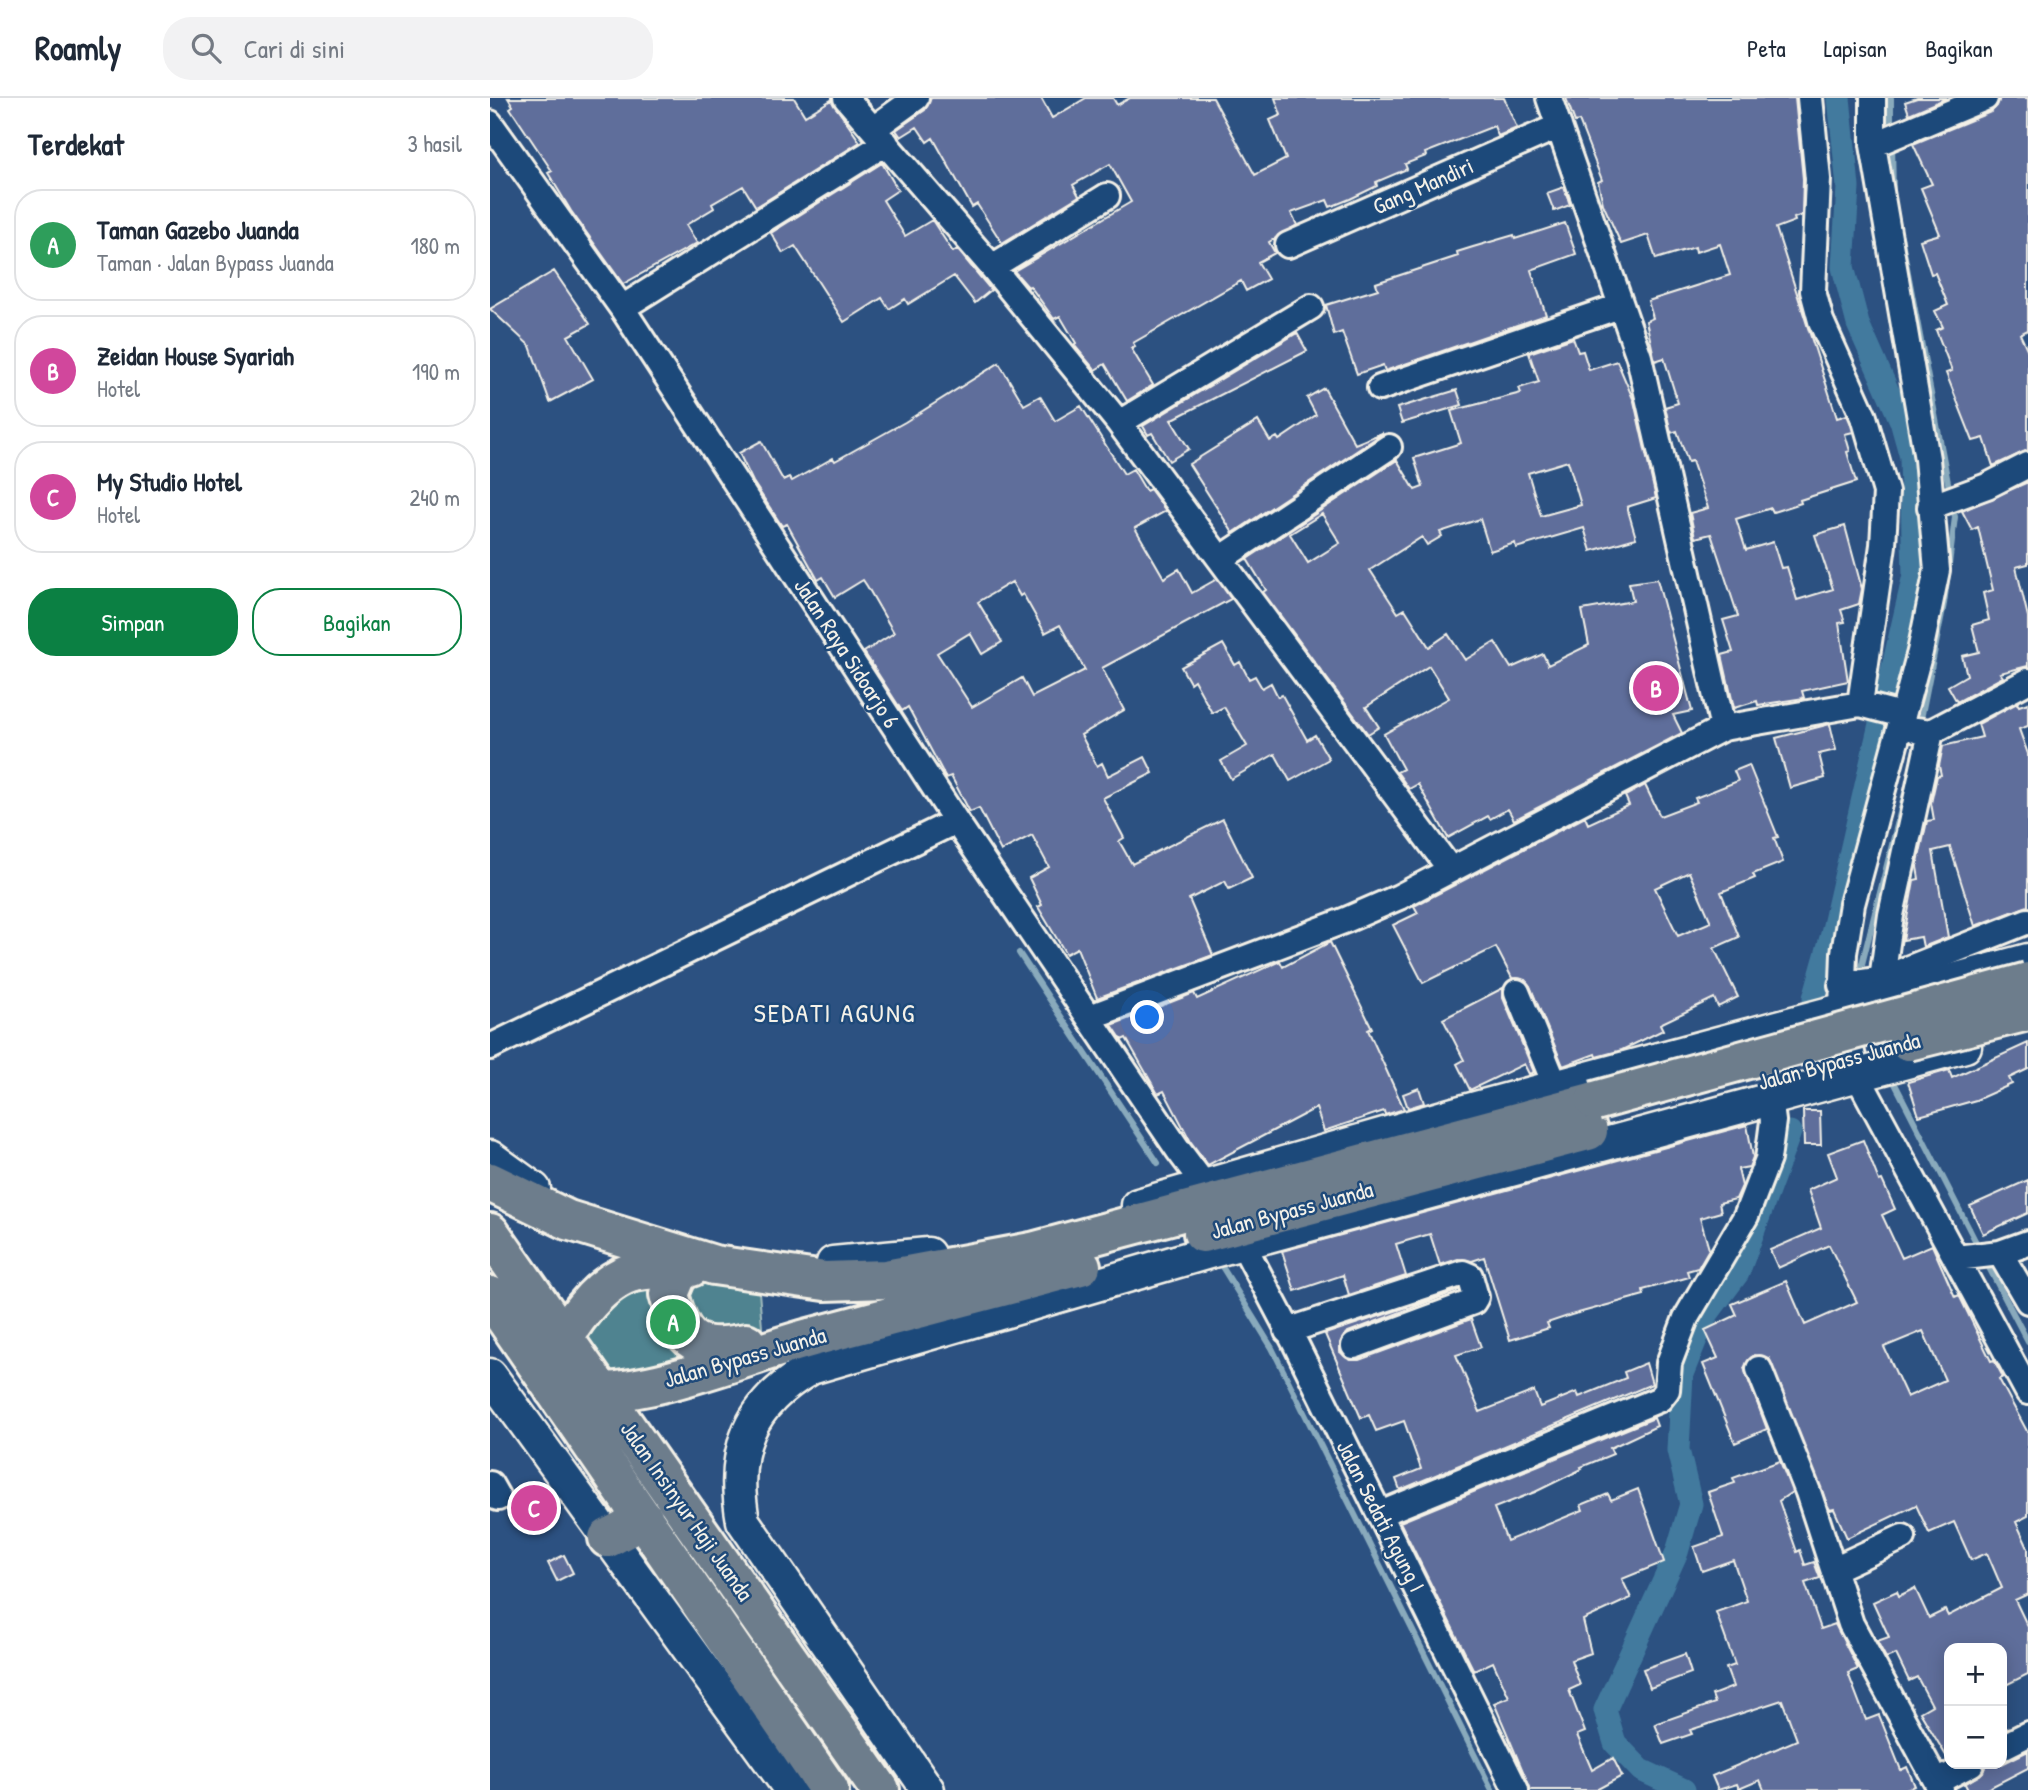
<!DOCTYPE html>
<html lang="id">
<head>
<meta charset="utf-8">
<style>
	body { margin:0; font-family:"Patrick Hand",sans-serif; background:#f2f2f3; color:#1f2937 }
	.controls { position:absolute; right:21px; bottom:21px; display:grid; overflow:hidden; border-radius:14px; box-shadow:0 4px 18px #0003 }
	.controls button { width:63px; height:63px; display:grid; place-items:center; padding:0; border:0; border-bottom:2px solid #e0e1e3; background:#fff; color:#1f2937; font:35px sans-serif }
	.you { position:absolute; left:658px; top:920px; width:24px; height:24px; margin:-18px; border:5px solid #fff; border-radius:50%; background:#1a73e8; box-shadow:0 0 0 10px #1a73e833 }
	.badge { display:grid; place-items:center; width:46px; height:46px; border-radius:50%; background:#0b8043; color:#fff; font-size:23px; font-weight:700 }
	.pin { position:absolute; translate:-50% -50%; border:4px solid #fff; box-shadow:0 2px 7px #0006 }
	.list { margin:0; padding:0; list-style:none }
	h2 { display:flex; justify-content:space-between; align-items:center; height:91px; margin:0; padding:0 28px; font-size:30px }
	h2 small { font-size:23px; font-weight:400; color:#747a83 }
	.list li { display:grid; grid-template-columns:46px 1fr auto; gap:21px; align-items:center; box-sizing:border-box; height:112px; margin:0 14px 14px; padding:0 14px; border:2px solid #e0e1e3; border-radius:28px }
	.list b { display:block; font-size:26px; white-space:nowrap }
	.list p { margin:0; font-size:23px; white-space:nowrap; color:#747a83 }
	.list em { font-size:23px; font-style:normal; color:#747a83 }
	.actions { display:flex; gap:14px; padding:21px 28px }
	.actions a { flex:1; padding:16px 0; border:2px solid #0b8043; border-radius:28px; text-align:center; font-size:24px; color:#0b8043 }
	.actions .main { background:#0b8043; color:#fff }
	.icon { flex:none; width:38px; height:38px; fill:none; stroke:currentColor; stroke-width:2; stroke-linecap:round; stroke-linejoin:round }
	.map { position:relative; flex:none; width:1538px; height:1692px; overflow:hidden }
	header { display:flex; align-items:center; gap:42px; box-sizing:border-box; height:98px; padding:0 35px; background:#fff; border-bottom:2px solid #e0e1e3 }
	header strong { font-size:33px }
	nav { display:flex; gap:38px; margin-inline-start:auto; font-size:24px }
	.search { width:490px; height:63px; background:#f2f2f3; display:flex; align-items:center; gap:18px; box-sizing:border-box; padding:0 24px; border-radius:28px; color:#747a83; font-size:26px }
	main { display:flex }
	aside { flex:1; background:#fff }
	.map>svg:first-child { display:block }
	.green { fill:#508390; stroke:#a2babc; stroke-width:2 }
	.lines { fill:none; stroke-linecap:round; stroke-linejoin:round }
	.stream { stroke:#89aabc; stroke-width:6 }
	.canal { stroke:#427a9e; stroke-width:23 }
	.building { fill:#5f6e9b; stroke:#f4f1e8; stroke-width:2; fill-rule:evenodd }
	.minor-casing { stroke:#f4f1e8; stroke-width:30 }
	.tertiary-casing { stroke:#f4f1e8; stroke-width:37 }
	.trunk-casing { stroke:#f4f1e8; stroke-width:44 }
	.minor { stroke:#1f4a7a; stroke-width:24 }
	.tertiary { stroke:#1f4a7a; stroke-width:32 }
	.trunk { stroke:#6d7d8c; stroke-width:38 }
	.trunk-bridge-casing { stroke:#f4f1e8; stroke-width:44; stroke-linecap:butt }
	.trunk-bridge { stroke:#6d7d8c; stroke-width:38 }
	.labels { text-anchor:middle; stroke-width:5; stroke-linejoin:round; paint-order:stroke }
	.street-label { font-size:23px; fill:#f4f1e8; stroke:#1f4a7a }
	.quarter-label { font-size:26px; letter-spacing:2px; fill:#f4f1e8; stroke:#1f4a7a }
</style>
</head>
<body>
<header>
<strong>Roamly</strong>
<div class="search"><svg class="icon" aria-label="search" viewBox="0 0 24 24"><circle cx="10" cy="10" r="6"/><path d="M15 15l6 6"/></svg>Cari di sini</div>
<nav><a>Peta</a><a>Lapisan</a><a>Bagikan</a></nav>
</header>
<main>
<aside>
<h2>Terdekat<small>3 hasil</small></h2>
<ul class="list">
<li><span class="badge" style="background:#2e9e5b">A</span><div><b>Taman Gazebo Juanda</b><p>Taman · Jalan Bypass Juanda</p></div><em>180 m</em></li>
<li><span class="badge" style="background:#d1479c">B</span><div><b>Zeidan House Syariah</b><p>Hotel</p></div><em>190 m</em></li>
<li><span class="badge" style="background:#d1479c">C</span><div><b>My Studio Hotel</b><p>Hotel</p></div><em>240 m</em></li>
</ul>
<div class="actions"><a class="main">Simpan</a><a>Bagikan</a></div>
</aside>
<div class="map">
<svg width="1538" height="1692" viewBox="0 0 1538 1692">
	<rect width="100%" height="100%" fill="#2c5181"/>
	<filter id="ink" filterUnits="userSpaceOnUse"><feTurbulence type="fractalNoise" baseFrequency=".0143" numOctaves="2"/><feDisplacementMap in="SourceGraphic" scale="14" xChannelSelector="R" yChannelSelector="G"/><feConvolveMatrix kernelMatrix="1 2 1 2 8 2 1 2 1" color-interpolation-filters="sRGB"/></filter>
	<g filter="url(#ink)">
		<path class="green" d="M268,1182L273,1241L161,1276L110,1279L82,1240L139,1184Z"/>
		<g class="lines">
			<path class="stream" d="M1401,0V33
				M1402,44L1403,96
				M1411,138L1460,395
				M1430,626L1454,506L1465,419L1462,406
				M1423,660L1428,637
				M529,855L668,1065
				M1369,878L1415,695
				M1388,938L1395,961
				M1401,978L1490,1152
				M1495,1162L1538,1244
				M731,1167L782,1250L1002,1692"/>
			<path class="canal" d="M1324,900L1342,836L1424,477L1421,359L1411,323L1368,226L1353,169L1358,89L1349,0
				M1194,1692L1151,1672L1125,1645L1115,1612L1187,1454L1201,1406L1188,1352L1192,1276L1215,1219L1248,1175L1300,1034"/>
		</g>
		<path class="building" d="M18,0H304L315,18L341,2L370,44L266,109L253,88L222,106L224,110L196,127L207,145L133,186L81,113L58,75L62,73L20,10L23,8Z
			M441,0H551L562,20L596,0H623L627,7L640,0H723L765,77L796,61L780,22L791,17L785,0H1014L1027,30L1008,38L1004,28L935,55L936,58L915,66L917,71L886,84L887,88L860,101L840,109L837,102L801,115L807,127L779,144L785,155L768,164L778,181L756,193L751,183L643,245L645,248L641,250L663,287L637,303L615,266L605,272L584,247L586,245L570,218L564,221L540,188L538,189L524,173L641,104L620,66L583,87L589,98L512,145L487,106L482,109L443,40L437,44L427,29L411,39L406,32L435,12Z
			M1076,0H1305L1313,81L1312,117L1304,120L1305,123L1286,130L1347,320L1357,317L1360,324L1363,334L1355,336L1360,353L1357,354L1366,384L1310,402L1311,405L1283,414L1281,410L1246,421L1256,452L1283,444L1291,470L1297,469L1307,502L1343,491L1325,437L1355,428L1372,491L1369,506L1351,512L1355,524L1349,525L1358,583L1312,593L1314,600L1268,607L1267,603L1244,610L1232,557L1243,554L1233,522L1248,518L1221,436L1205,440L1200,415L1218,410L1202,363L1198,364L1187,333L1181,335L1175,309L1188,305L1174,260L1165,263L1156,223L1163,220L1158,203L1240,177L1230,146L1206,154L1205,149L1166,161L1158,137L1131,146L1113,106L1108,84L1112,82L1089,23L1085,24Z
			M1427,0H1457L1419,16L1415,4Z
			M1510,0H1538V232L1530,236L1538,253V352L1503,368L1494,340L1483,343L1456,275L1462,273L1446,232L1453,229L1445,213L1458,207L1445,175L1441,176L1430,142L1450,136L1431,90L1442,86L1423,46L1501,14L1507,8Z
			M392,65L408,92L393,102L415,138L442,122L463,154L467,151L501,192L485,205L464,178L418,206L415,201L399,211L392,200L354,224L305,148L293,155L281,135Z
			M1074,89L1080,107L1064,113L1057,95Z
			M1075,125L1086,156L1041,172L1056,217L895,273L893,267L867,276L852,234L844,237L836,207L888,191L886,185L968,158L967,154L983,149L1024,137L1025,141Z
			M64,173L100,226L78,238L103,281L60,304L40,248L0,211Z
			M807,235L817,253L681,322L699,351L679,363L662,335L658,337L653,328Z
			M1083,240L1088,254L1093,253L1099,272L1127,263L1144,303L1166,400L1137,409L1146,440L1101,453L1094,430L1026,450L1025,445L1000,453L990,421L950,434L952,438L937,447L932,439L880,472L908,515L915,511L939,549L958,536L975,562L1005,544L1021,570L1053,556L1058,567L1099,547L1092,512L1143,503L1139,485L1167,481L1202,613L1183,617L1192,635L1024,722L1018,711L1000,721L998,718L958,740L928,686L919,691L907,674L913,671L894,636L959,600L939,568L876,609L889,629L878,636L773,494L776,492L757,461L907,362L925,392L933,389L924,360L971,345L961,313L1031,295L1029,290L1049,284L1039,255ZM1078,363L1091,407L1051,418L1038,375ZM832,416L850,445L818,465L800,436Z
			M509,265L534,307L550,298L565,323L591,308L634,376L643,371L656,393L660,391L676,413L645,430L674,480L689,471L702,495L727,481L741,501L612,570L634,612L591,637L607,668L612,665L618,678L655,659L663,675L613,700L634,740L629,743L642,766L733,721L762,780L739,791L735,783L699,801L723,857L607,900L587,850L576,856L548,809L552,807L539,780L559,769L542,737L511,753L489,710L480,714L461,678L456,680L418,609L412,613L374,554L404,535L377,488L373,482L345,499L333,479L328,482L297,426L292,428L263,384L249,355L271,343L293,382L299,379L302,383L343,360L345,363L415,324ZM522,484L530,498L533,496L555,535L570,527L595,572L542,599L532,580L482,609L447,555L480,535L492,556L512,544L488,504Z
			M834,290L865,346L892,335V336L743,435L699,366L768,323L780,343L787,339L789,342L826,317L817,300Z
			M967,292L972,307L912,325L907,310Z
			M1538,384V466L1526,469L1538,519V568L1510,575L1513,579L1467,604L1458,588L1477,577L1472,558L1489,554L1482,527L1499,522L1493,495L1503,492L1488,429L1482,432L1472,413Z
			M733,546L745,567L750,564L759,581L765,578L772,590L781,585L788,599L792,597L817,642L825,637L839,661L800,683L785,656L741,681L731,663L757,648L734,609L722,615L704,582L700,585L691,569Z
			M1527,605L1529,608L1538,605V628L1529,631L1538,656V808L1485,828L1460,749L1443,753L1458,839L1433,849L1431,839L1413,842L1424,782L1429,781L1427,769L1437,723L1444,722L1441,705L1447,678L1451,677L1449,668L1453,648L1492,639L1488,626Z
			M1340,626L1346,652L1329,656L1335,680L1300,690L1286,640Z
			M1259,667L1288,739L1284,740L1293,764L1263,776L1265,780L1231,794L1249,839L1224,850L1248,899L1228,909L1224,900L1170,926L1173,932L1132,952L1106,959L1105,956L1073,968L1040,888L1035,882L1022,880L1006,849L933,885L903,827L928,815L924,808L1095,719L1098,726L1139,707L1135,698L1155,687L1170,718L1207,704L1205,700L1248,683L1244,673ZM1199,774L1221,824L1188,838L1165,790Z
			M840,844L882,930L878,932L914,1011L895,1017L894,1013L834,1033L826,1010L718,1067L701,1044L674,993L668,996L636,940L632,942L622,927L704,895L707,901L790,863L793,869Z
			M1013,890V900L1044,974L1039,976L1034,966L980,992L967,966L974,962L953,921Z
			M1538,945V971L1519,980L1522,986L1486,1002L1429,1018L1418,984L1459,972L1462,980Z
			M929,990L934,1005L918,1010L913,996Z
			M1313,1013H1330L1331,1047H1314Z
			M1257,1027L1263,1059L1259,1069L1248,1071L1252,1088L1246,1101L1229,1105L1231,1114L1210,1120L1219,1151L1208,1170L1197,1173L1199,1179L1153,1192L1154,1197L1081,1217L1057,1225L1059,1230L1020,1242L994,1159L982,1163L968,1161L950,1167L940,1136L906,1146L916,1178L859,1197L853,1177L805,1193L792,1153Z
			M1373,1042L1389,1083L1392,1082L1405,1111L1392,1117L1412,1160L1442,1147L1465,1199L1469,1197L1501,1263L1504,1262L1513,1279L1509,1281L1538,1335V1418L1526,1424L1538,1450V1496L1525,1502L1538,1529V1576L1512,1589V1550H1459L1458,1661L1430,1614L1442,1607L1427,1579L1419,1583L1406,1556L1396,1560L1387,1543L1399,1539L1383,1504L1407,1493L1409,1498L1425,1490L1439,1520L1455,1512L1458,1518L1512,1490L1497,1455L1481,1462L1464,1424L1439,1435L1426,1407L1357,1440L1344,1411L1340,1412L1337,1406L1279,1260L1264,1257L1254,1270L1277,1331L1245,1345L1213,1266L1228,1260L1215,1232L1247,1217L1242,1206L1296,1183L1315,1227L1367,1204L1339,1147L1288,1170L1280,1152L1331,1130L1318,1092L1347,1079L1338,1055ZM1433,1233L1455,1282L1417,1299L1394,1249Z
			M1538,1082V1115L1493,1136L1480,1108Z
			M969,1192L858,1234L850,1245V1254L861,1262H869L981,1221L991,1249L966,1257L990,1314L1044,1293L1050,1309L1087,1294L1089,1299L1136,1280L1134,1274L1156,1265L1162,1286L910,1392L906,1381L931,1371L914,1323L886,1333L879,1317L871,1320L835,1236Z
			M1164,1320L1167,1328L1120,1350L1123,1356L1091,1369L1092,1371L1045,1394L1004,1410L1017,1443L1093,1412L1091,1407L1118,1396L1121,1402L1148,1391L1174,1464L1132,1481L1141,1500L1093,1522L1101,1555L1081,1562L1090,1587L1079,1592L1095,1634L1087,1637L1102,1672L1123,1660L1132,1678L1106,1692H1041L1004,1605L1019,1599L1003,1564L984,1573L910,1424Z
			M1290,1363L1302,1394L1289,1403L1307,1454L1310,1452L1315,1467L1324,1464L1330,1480L1315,1485L1331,1531L1345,1526L1368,1571L1358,1575L1376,1622L1389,1617L1411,1672L1417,1669L1425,1688L1413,1692H1274L1270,1682L1249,1691L1247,1686L1228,1692L1222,1678L1307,1642L1292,1602L1200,1632L1202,1636L1173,1646L1165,1626L1225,1605L1222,1597L1243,1589L1236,1570L1245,1567L1226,1514L1257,1503L1243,1462L1212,1473L1204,1449L1233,1439L1218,1394L1245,1385L1243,1380Z
			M74,1457L83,1475L67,1483L58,1465Z
			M1195,1556L1201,1575L1160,1590L1153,1571Z
			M1538,1653V1670L1495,1692H1478L1475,1686L1493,1674L1496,1666H1512Z"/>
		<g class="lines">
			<g class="minor-casing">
				<path id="minor" d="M356,0L502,169L629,325L960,771
					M1059,0L1149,259L1233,630
					M1320,0L1328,81L1323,193L1331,223L1374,319L1396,394L1393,447L1370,606
					M1383,0V47L1437,361L1447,472L1430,554L1362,806L1354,855L1352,911L1367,977L1538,1294
					M0,25L132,210L466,723L689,1053L725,1101
					M383,31L426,0
					M1383,47L1495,0
					M798,147L1069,28
					M502,169L617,98
					M132,210L396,45
					M890,290L1130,208
					M629,325L821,209
					M1440,409L1497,388L1538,367
					M732,460L899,349
					M1426,632L1441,634L1538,583
					M1351,887L1392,881L1538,823
					M1027,894L1066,989
					M1395,900L1392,881L1401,817L1441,634
					M600,919L856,822L909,799L1233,630L1370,606L1412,617
					M0,949L466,723
					M745,1131L806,1247L1026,1692
					M1510,1155L1538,1203
					M1466,1160L1510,1155L1538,1145
					M797,1233L973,1175L980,1178L986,1199L983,1204L864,1248
					M1269,1271L1318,1394L1361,1526L1451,1692
					M0,1386L8,1400
					M890,1416L1170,1301L1177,1292L1179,1265L1196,1220L1256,1118L1278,1061L1283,1023L1280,1001
					M1344,1471L1413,1439
					M1512,1649L1538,1636
					M1447,1684L1481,1666"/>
			</g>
			<g class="tertiary-casing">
				<path id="tertiary" d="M0,1059L44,1091
					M648,1107L967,1015L1538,862
					M343,1165L438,1156
					M0,1277L301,1692
					M438,1692L253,1423C240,1352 259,1306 321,1270L716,1155L1475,948"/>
			</g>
			<g class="trunk-casing">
				<path id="trunk" d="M0,1084L78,1122L224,1167L335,1183L396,1181L542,1154L1105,1003
					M0,1135L390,1692
					M713,1135L1098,1033
					M198,1169L187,1177L179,1196C192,1247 208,1254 256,1245
					M0,1198L339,1692
					M62,1259C79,1229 105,1187 140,1175C158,1170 182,1170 201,1169
					M64,1292C146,1307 244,1260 323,1239C412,1215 502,1192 591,1168
					M118,1440L154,1421"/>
			</g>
			<use href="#minor" class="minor"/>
			<use href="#tertiary" class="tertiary"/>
			<use href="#trunk" class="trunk"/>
			<g class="trunk-bridge-casing">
				<path id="trunk-bridge" d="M1418,943L1538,913
					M1105,1003L1538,884"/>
			</g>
			<use href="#trunk-bridge" class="trunk-bridge"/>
		</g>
	</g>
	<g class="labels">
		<g class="street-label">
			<text transform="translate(933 88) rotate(-24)" y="8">Gang Mandiri</text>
			<text transform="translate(357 555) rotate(57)" y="8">Jalan Raya Sidoarjo 6</text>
			<text transform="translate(1349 963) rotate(-15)" y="8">Jalan Bypass Juanda</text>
			<text transform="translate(802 1112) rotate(-15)" y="8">Jalan Bypass Juanda</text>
			<text transform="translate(255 1259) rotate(-16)" y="8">Jalan Bypass Juanda</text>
			<text transform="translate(197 1413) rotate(55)" y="8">Jalan Insinyur Haji Juanda</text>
			<text transform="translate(891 1418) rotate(63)" y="8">Jalan Sedati Agung I</text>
		</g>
		<g class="quarter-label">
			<text x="345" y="924">SEDATI AGUNG</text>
		</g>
	</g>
</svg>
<div class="controls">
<button>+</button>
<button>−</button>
</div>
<div class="you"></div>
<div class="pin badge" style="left:183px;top:1224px;background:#2e9e5b">A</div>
<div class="pin badge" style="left:1166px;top:590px;background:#d1479c">B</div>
<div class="pin badge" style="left:44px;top:1410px;background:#d1479c">C</div>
</div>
</main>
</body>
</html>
